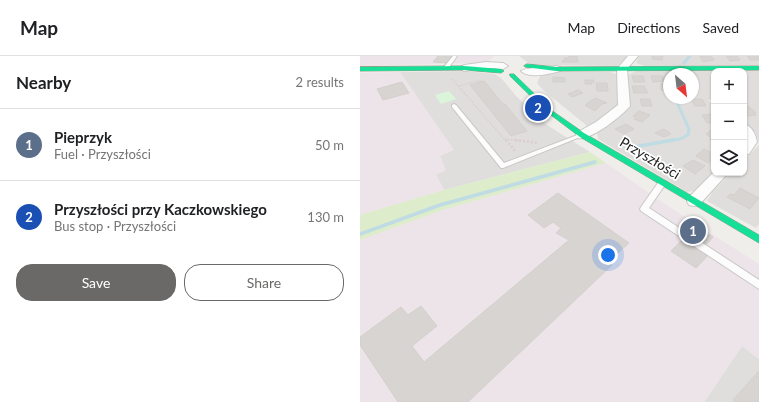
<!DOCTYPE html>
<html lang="en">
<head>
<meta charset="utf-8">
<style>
	body { margin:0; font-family:Lato,sans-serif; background:#f6f6f6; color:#202124 }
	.controls { position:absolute; right:12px; top:12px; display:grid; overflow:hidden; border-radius:8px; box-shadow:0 1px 3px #0004 }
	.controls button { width:36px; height:36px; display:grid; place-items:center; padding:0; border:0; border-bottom:1px solid #e0e0e0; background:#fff; color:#202124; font:20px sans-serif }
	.compass { position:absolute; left:303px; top:12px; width:36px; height:36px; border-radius:50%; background:#fff; box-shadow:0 1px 3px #0004; rotate:152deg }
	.you { position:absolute; left:248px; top:199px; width:14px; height:14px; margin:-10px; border:3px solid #fff; border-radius:50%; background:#1a73e8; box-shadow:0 0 0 6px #1a73e833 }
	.badge { display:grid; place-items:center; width:26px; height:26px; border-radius:50%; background:#6a6968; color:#fff; font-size:13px; font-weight:700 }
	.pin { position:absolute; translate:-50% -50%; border:2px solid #fff; box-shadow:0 1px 4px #0006 }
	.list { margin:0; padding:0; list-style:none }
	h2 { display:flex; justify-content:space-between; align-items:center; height:52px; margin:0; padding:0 16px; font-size:17px }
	h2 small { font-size:13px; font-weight:400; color:#757577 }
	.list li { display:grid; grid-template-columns:26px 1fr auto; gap:12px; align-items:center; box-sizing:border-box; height:72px; padding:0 16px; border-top:1px solid #e0e0e0 }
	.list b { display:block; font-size:15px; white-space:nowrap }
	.list p { margin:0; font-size:13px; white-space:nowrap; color:#757577 }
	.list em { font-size:13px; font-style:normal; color:#757577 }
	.actions { display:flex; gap:8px; padding:12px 16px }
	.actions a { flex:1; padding:9px 0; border:1px solid #6a6968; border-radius:16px; text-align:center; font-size:14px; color:#6a6968 }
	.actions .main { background:#6a6968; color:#fff }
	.icon { flex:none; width:22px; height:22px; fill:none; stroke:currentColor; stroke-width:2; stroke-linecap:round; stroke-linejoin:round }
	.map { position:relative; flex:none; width:399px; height:346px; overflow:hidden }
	header { display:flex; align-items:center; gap:24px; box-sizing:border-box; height:56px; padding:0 20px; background:#fff; border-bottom:1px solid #e0e0e0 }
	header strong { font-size:19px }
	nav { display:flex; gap:22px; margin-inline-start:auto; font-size:14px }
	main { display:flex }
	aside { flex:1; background:#fff }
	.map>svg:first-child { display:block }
	.residential { fill:#dfdedc; fill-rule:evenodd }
	.industrial { fill:#ede4e9 }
	.grass { fill:#ddeccb }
	.park { fill:#daf5da }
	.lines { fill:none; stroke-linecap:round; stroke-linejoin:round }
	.stream-far1 { stroke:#bfdbe3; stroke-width:3 }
	.stream { stroke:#bfdbe3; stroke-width:3.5 }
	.building { fill:#d7d4d2; stroke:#d3d0cc }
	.lane-casing { stroke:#c9c8c7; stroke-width:2 }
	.street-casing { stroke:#c9c8c7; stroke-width:2 }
	.fast-casing { stroke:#999a82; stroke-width:1 }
	.path-far1 { stroke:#dccecd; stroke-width:1.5; stroke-dasharray:1.5 1.5; stroke-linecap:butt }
	.path { stroke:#dccecd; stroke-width:2.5; stroke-dasharray:2 2; stroke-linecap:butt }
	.lane { fill:#fdfcfc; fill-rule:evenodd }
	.street { fill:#fdfcfc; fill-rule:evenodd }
	.fast { fill:#16e098; fill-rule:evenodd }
	.labels { text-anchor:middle; stroke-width:3.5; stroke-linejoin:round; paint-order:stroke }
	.street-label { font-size:14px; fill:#222; stroke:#fff }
</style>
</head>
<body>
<header>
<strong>Map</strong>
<nav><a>Map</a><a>Directions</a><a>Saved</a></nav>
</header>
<main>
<aside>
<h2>Nearby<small>2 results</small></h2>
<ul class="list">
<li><span class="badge" style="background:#5c6f8a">1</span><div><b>Pieprzyk</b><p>Fuel · Przyszłości</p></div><em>50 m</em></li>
<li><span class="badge" style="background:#1a4fb4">2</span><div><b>Przyszłości przy Kaczkowskiego</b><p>Bus stop · Przyszłości</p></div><em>130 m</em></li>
</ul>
<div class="actions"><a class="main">Save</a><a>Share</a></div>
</aside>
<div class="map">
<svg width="399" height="346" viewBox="0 0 399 346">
	<rect width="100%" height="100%" fill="#f0eeeb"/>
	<path class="residential" d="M159,0H268L257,10L171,9Z
		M279,0H399V9L288,11L276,7Z
		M399,13V87L396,78L384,67V15H354V43L348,44L354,50V116L335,135L327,136L238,83L237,77L268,53L270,44L267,22L269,18L277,15ZM309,18H333V42H309Z
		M105,15L135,18L142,23L156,40L187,69L230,96L84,134L76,119L80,100L93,94L40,16Z
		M187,16H250L256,18L260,47L252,56L233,69L226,71V69L182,33L177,27L180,20Z
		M399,89V168L396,172L347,145L354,134L371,117H384V104Z
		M382,290L399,303V346H344Z"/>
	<path class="industrial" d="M0,0H134L129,5L113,7L0,10Z
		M40,16L94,94L80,100L86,114L76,119L84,134L0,159V17Z
		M246,107L308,150L399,208V303L382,290L344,346H0V184L83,154Z"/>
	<path class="grass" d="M230,96L246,107L83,154L0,184V159L84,134Z"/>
	<path class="park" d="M89,35L96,43L81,48L75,39Z"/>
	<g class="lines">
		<path class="stream-far1" d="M324,7L330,0
			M308,85L320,83L328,79L329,73L315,42"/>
		<path class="stream" d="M274,91L313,84
			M0,178L80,149L235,106"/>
	</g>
	<path class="building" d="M78,0H93L87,7L73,6Z
		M209,0H217L218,6H202L205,2H209Z
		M292,0H303L302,4L292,3Z
		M340,0H351L354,4L343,6Z
		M366,0H377L380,4L370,5Z
		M387,0H398L399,4H390Z
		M272,20H283L285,26H274Z
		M291,20H302L305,25L293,26Z
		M193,21L205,22V26H193Z
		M225,24H234V26H232V28H225Z
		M124,25L143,48H145L167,75L151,80L110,29Z
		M42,26L49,37L23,44L17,33Z
		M236,27H247L248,35H237Z
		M301,28H309V35L301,34Z
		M272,30H284L288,37H274Z
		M218,34L223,37L212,41L208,38Z
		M235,42L247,47L242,48L235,55L225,49Z
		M280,43H290L292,50H282Z
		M331,43H342L346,50H335Z
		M388,50L396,57H394L396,59L389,60L384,58V51Z
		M279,55L290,59L282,66L274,63L276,61L273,60Z
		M353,58L354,66L347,67L342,59Z
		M266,68L274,73L264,78L255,73Z
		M304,73L311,78L304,81L295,77Z
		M352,73H354V85L350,83L352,82L346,78Z
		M344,93L354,98V102L348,107L336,100Z
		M333,104L345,110L335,118L323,110Z
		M380,132L399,142L390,153L367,141L370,138L374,139Z
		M198,137L269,187L248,206L252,209L108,346H38L0,289V281L41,251L48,259L61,250L77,270L52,290L64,306L209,184L196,177L201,172L193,166L184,172L168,159Z
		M325,164L353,181L346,189L318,171Z
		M327,179L352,195L336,212L311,195Z
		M399,315V346H375L373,344Z"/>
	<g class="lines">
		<g class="lane-casing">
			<path id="lane" d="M93,0H97L88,13H84L83,12Z
				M94,48L96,49L144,107L220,78L222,77L225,79L143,112H141L92,51V49Z
				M300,124H303L307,126L289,152L399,224V233L281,155L280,153L281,151Z"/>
		</g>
		<g class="street-casing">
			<path id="street" d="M268,0H278L267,13L270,50C262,60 230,85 218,82L216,79L218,76L236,66L258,49L257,13Z
				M126,6L143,7L148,10L143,13L126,12L104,15L99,12L104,9Z
				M196,10L200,11L201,13L200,15C189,18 169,23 161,15C164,12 189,11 196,10Z
				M384,68C392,70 396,79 397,86L389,98L384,99Z
				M354,116L368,117L339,149L334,150L329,149L327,145L329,141Z"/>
		</g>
		<g class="fast-casing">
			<path id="fast" d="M167,8L196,11L399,10V14L196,15L165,11L164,10Z
				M104,10L141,13L144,15L141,17L104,14L0,15V11Z
				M150,18H154L191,54L224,77L399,179V187L220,81L187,56L150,20Z"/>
		</g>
		<path class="path-far1" d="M92,23L146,85
			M99,30L122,24
			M145,83L163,85"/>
		<path class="path" d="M146,84L156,96
			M155,84L178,87"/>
		<use href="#lane" class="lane"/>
		<use href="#street" class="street"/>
		<use href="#fast" class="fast"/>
	</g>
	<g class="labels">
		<g class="street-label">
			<text transform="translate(290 102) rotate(31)" y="5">Przyszłości</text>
		</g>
	</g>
</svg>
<div class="controls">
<button>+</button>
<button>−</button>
<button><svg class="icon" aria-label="layers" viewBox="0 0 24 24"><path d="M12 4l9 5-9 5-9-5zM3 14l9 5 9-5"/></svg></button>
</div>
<svg class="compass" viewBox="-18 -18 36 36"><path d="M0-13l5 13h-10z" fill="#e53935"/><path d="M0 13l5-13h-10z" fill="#757577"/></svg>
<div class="you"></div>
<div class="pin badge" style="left:333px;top:175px;background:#5c6f8a">1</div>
<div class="pin badge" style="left:178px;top:52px;background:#1a4fb4">2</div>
</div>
</main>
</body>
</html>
